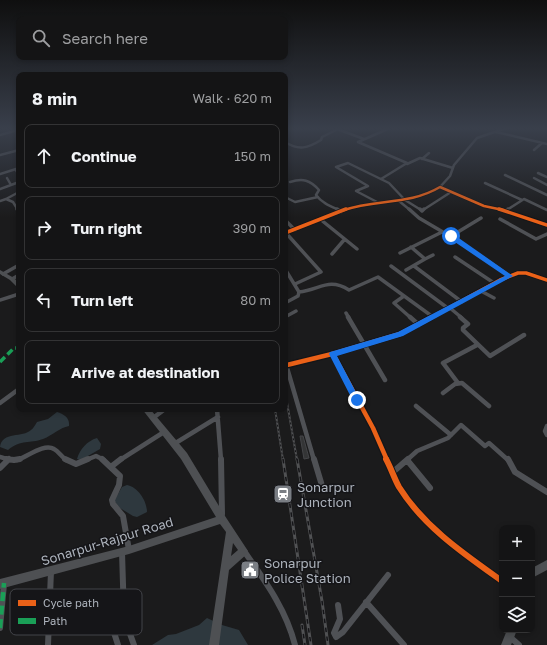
<!DOCTYPE html>
<html lang="en">
<head>
<meta charset="utf-8">
<style>
	body { margin:0; font-family:"Golos Text",sans-serif; background:#212122; color:#f1f3f6 }
	.controls { position:absolute; right:12px; bottom:12px; display:grid; overflow:hidden; border-radius:8px; box-shadow:0 2px 6px #0003 }
	.controls button { width:36px; height:36px; display:grid; place-items:center; padding:0; border:0; border-bottom:1px solid #333334; background:#141415; color:#f1f3f6; font:20px sans-serif }
	.stop { position:absolute; width:12px; height:12px; margin:-9px; border:3px solid #1a73e8; border-radius:50%; background:#fff }
	.stop.end { background:#1a73e8; border-color:#fff; box-shadow:0 1px 4px #0008 }
	.list { margin:0; padding:0; list-style:none }
	h2 { display:flex; justify-content:space-between; align-items:center; height:52px; margin:0; padding:0 16px; font-size:17px }
	h2 small { font-size:13px; font-weight:400; color:#9d9ea0 }
	.list li { display:grid; grid-template-columns:26px 1fr auto; gap:12px; align-items:center; box-sizing:border-box; height:64px; margin:0 8px 8px; padding:0 8px; border:1px solid #333334; border-radius:8px }
	.list b { display:block; font-size:15px; white-space:nowrap }
	.list em { font-size:13px; font-style:normal; color:#9d9ea0 }
	.icon { flex:none; width:22px; height:22px; fill:none; stroke:currentColor; stroke-width:2; stroke-linecap:round; stroke-linejoin:round }
	.map { position:relative; flex:none; width:547px; height:645px; overflow:hidden }
	.search { position:absolute; background:#141415; box-shadow:0 2px 6px #0003; left:16px; top:16px; width:272px; height:44px; display:flex; align-items:center; gap:10px; box-sizing:border-box; padding:0 14px; border-radius:8px; color:#9d9ea0; font-size:15px }
	.panel { position:absolute; background:#141415; box-shadow:0 2px 6px #0003; left:16px; top:72px; width:272px; height:340px; border-radius:8px }
	.map>svg:first-child { display:block }
	.water { fill:#2e383e }
	.building { fill:#343536; stroke:#444548 }
	.lines { fill:none; stroke-linecap:round; stroke-linejoin:round }
	.street-far3 { stroke:#4f5155; stroke-width:2.5 }
	.street-far2 { stroke:#4f5155; stroke-width:3.5 }
	.street-far1 { stroke:#4f5155; stroke-width:4.5 }
	.street { stroke:#4f5155; stroke-width:6 }
	.secondary { fill:#4e5053; fill-rule:evenodd }
	.rail-far1-casing { stroke:#505153; stroke-width:2 }
	.rail-casing { stroke:#505153; stroke-width:3 }
	.rail-far1 { stroke:#151518; stroke-width:1; stroke-dasharray:2; stroke-linecap:butt }
	.rail { stroke:#151518; stroke-width:1.5; stroke-dasharray:4.5; stroke-linecap:butt }
	.quiet-far1 { stroke:#1a9f57; stroke-width:3.5; stroke-dasharray:7 3.5; stroke-linecap:butt }
	.quiet { stroke:#1a9f57; stroke-width:4.5; stroke-dasharray:9 4.5; stroke-linecap:butt }
	.cycleway-far3-casing { stroke:#151518; stroke-width:4 }
	.cycleway-far2-casing { stroke:#151518; stroke-width:5.5 }
	.cycleway-far1-casing { stroke:#151518; stroke-width:7 }
	.cycleway-casing { stroke:#151518; stroke-width:8 }
	.cycleway-far3 { stroke:#ea6118; stroke-width:2.5 }
	.cycleway-far2 { stroke:#ea6118; stroke-width:3.5 }
	.cycleway-far1 { stroke:#ea6118; stroke-width:4.5 }
	.cycleway { stroke:#ea6118; stroke-width:6 }
	.route { fill:#1a73e8 }
	.labels { text-anchor:middle; stroke-width:3; stroke-linejoin:round; paint-order:stroke }
	.near-poi-label { font-size:13px; fill:#adb3bc; stroke:#151518; text-anchor:start }
	.near-street-label { font-size:13px; fill:#adb3bc; stroke:#151518 }
	.key { fill:#151518; stroke:#434449; stroke-width:1 }
	.key-label { font-size:11px; fill:#adb3bc }
</style>
</head>
<body>
<div class="map">
<svg width="547" height="645" viewBox="0 0 547 645">
	<rect width="100%" height="100%" fill="#1b1b1c"/>
	<path class="water" d="M57,412C64,414 70,418 69,426C59,428 53,435 43,439C29,444 22,439 8,450L0,447C2,431 23,438 31,430C33,429 35,425 37,422L48,419Z
		M97,438L101,444L100,449L81,460L77,459C80,449 87,441 97,438Z
		M127,485C138,487 147,501 147,512L137,517L133,516L120,508L114,501L122,487Z
		M207,618L222,625L239,630L248,645H152L168,635L176,634L199,625Z"/>
	<path class="building" d="M300,436H303L309,458L304,459Z"/>
	<g class="lines">
		<path class="street-far3" d="M337,129L364,139
			M496,132L547,144
			M0,135L14,131L11,128
			M285,142C299,151 308,148 321,140L322,137L340,128
			M534,150L542,143
			M0,155L19,150
			M422,159L429,153
			M407,164L420,158L453,168
			M19,168L16,170L19,175
			M538,173L547,177
			M0,174L16,169
			M505,175L547,195
			M7,178L11,185
			M534,178L547,185
			M381,179L407,163L358,142L390,128
			M290,182C303,178 310,180 319,190L316,195C322,203 330,206 339,210
			M485,183L522,200
			M440,187L450,176L454,165L477,138L506,128
			M0,189L19,182
			M285,197L295,202L318,197
			M6,199L19,192
			M0,201L6,199L13,202L18,210
			M399,201L410,210
			M377,202L356,191L368,186L336,167L348,163L389,183L405,200L421,210
			M344,210C376,199 410,205 440,187L484,206L503,210
			M423,210L451,192
			M507,210L524,199L547,210"/>
		<path class="street-far2" d="M17,209L19,212
			M337,209L341,212
			M409,209L419,218L448,235H453L481,218
			M420,209L422,211L424,209
			M499,209L547,225
			M506,211L508,209
			M320,219L357,249
			M500,219L536,239L547,234
			M285,220L295,230
			M285,233L346,209
			M286,233L321,272L295,284
			M449,235L510,276
			M400,253L442,232
			M332,254L344,240
			M455,257L494,283
			M425,259L433,255
			M391,266L449,309
			M414,266L462,302
			M285,269L299,292L298,296L285,303
			M406,270L425,259L411,247
			M3,274L19,265
			M12,279L19,275
			M481,291L494,298
			M299,292C320,290 328,277 349,290L378,277L433,317
			M404,296L394,303L411,318
			M0,300L19,294
			M450,308L462,318
			M346,313L349,318
			M285,317L296,311
			M430,318L500,280L518,273H526L547,280"/>
		<path class="street-far1" d="M348,317L385,380
			M410,317L419,325
			M460,317L468,324L463,328V330L490,356L524,335
			M333,354L373,428L387,460
			M285,361L314,460
			M287,365L336,353L400,334L432,317
			M458,383L443,363L477,345
			M443,393L455,384L462,383L489,406
			M0,403L19,389
			M416,406L451,435
			M217,409L221,460
			M153,418L165,409
			M547,426L545,431L547,435
			M174,444L218,417
			M0,457L10,460
			M17,460C27,457 44,443 54,449C58,451 62,457 66,460
			M86,460L96,456L104,460
			M120,460L164,432
			M407,460L417,451L448,438L461,425L485,446L489,443L508,460"/>
		<path class="street" d="M6,459L14,460L20,459
			M65,459L76,464L88,459
			M102,459L120,476L119,485L112,500L113,504L123,516L129,550
			M221,459L222,514
			M314,459L323,489
			M386,459C391,468 394,478 399,487C424,527 464,554 502,581
			M508,459L515,472L547,492
			M407,460L430,488
			M112,466L121,459
			M0,468L9,459
			M393,472L408,459
			M244,551C265,581 286,609 295,645
			M122,552L124,617L134,645
			M366,602L404,645
			M338,605L340,619L334,633L336,637L343,632L388,575
			M108,614L118,645
			M0,628L4,584
			M510,637L519,645
			M48,645L51,571"/>
		<path class="secondary" d="M0,270L14,278L19,283V288L17,287L10,280L0,274Z
			M142,409H150L187,453L225,516L248,551L247,554L229,570L219,645H209L226,532L220,524L129,554L0,589V579L129,546L216,517L181,459ZM233,543L238,550L231,556Z
			M547,560V570L532,578V568Z
			M507,630H517L511,645H501Z"/>
		<g class="rail-far1-casing">
			<path id="rail-far1" d="M285,391L297,460
				M275,409L283,460"/>
		</g>
		<g class="rail-casing">
			<path id="rail" d="M283,459L311,645
				M297,459L322,601L328,645
				M302,625L305,645"/>
		</g>
		<use href="#rail-far1" class="rail-far1"/>
		<use href="#rail" class="rail"/>
		<path class="quiet-far1" d="M0,362L14,348H19"/>
		<path class="quiet" d="M0,628L4,583"/>
		<g class="cycleway-far3-casing">
			<path id="cycleway-far3" d="M344,210C376,199 410,205 440,187L484,206L503,210"/>
		</g>
		<g class="cycleway-far2-casing">
			<path id="cycleway-far2" d="M499,209L547,225
				M285,233L346,209
				M430,318L500,280L518,273H526L547,280"/>
		</g>
		<g class="cycleway-far1-casing">
			<path id="cycleway-far1" d="M333,354L373,428L387,460
				M287,365L336,353L400,334L432,317"/>
		</g>
		<g class="cycleway-casing">
			<path id="cycleway" d="M386,459C391,468 394,478 399,487C424,527 464,554 502,581"/>
		</g>
		<use href="#cycleway-far3" class="cycleway-far3"/>
		<use href="#cycleway-far2" class="cycleway-far2"/>
		<use href="#cycleway-far1" class="cycleway-far1"/>
		<use href="#cycleway" class="cycleway"/>
	</g>
	<linearGradient id="sky" x2="0" y2="1"><stop stop-color="#0f0f0f"/><stop offset="0.59" stop-color="#393f4b"/><stop offset="1" stop-color="#393f4b" stop-opacity="0"/></linearGradient>
	<rect width="547" height="218" fill="url(#sky)"/>
	<path class="route" d="M448,234H453L513,276L403,336L337,356L360,400L357,404L354,403L329,354L330,352L398,332L505,276L446,236V234Z"/>
	<defs>
		<g id="station-square" transform="scale(1)"><rect x="-9" y="-9" width="18" height="18" rx="4" fill="#7a7e84" stroke="#151518"/><path d="M-3-6H3Q5-6 5-4V2Q5 4 3 4L4.5 6H3L1.5 4h-3L-3 6H-4.5L-3 4Q-5 4-5 2V-4Q-5-6-3-6ZM-3.5-4v3h7v-3ZM-3.5 1v1.5H-2V1ZM2 1v1.5H3.5V1Z" fill="#fff"/></g>
		<g id="civic-square" transform="scale(1)"><rect x="-9" y="-9" width="18" height="18" rx="4" fill="#7a7e84" stroke="#151518"/><path d="M-.6-6.5H3V-4.5H.6V-3L4-1V1h2V6H-6V1h2V-1L-.6-3ZM-1.2 2.5V6h2.4V2.5Z" fill="#fff"/></g>
	</defs>
	<g fill-rule="evenodd">
		<use href="#station-square" x="283" y="494"/>
		<use href="#civic-square" x="250" y="570"/>
	</g>
	<g class="labels">
		<g class="near-poi-label">
			<text x="297" y="492">Sonarpur<tspan x="297" dy="15">Junction</tspan></text>
			<text x="264" y="568">Sonarpur<tspan x="264" dy="15">Police Station</tspan></text>
		</g>
		<g class="near-street-label">
			<text transform="translate(107 541) rotate(-17)" y="5">Sonarpur-Rajpur Road</text>
		</g>
	</g>
	<rect x="10" y="589" width="132" height="46" rx="6" class="key"/>
	<rect x="18" y="600" width="18" height="6" fill="#ea6118"/>
	<rect x="18" y="618" width="18" height="6" fill="#1a9f57"/>
	<g class="key-label">
		<text x="43" y="607">Cycle path</text>
		<text x="43" y="625">Path</text>
	</g>
</svg>
<div class="controls">
<button>+</button>
<button>−</button>
<button><svg class="icon" aria-label="layers" viewBox="0 0 24 24"><path d="M12 4l9 5-9 5-9-5zM3 14l9 5 9-5"/></svg></button>
</div>
<div class="stop" style="left:451px;top:236px"></div>
<div class="stop end" style="left:357px;top:400px"></div>
<div class="search"><svg class="icon" aria-label="search" viewBox="0 0 24 24"><circle cx="10" cy="10" r="6"/><path d="M15 15l6 6"/></svg>Search here</div>
<section class="panel">
<h2>8 min<small>Walk · 620 m</small></h2>
<ul class="list">
<li><svg class="icon" aria-label="ahead" viewBox="0 0 24 24"><path d="M12 20V5M6 11l6-6 6 6"/></svg><div><b>Continue</b></div><em>150 m</em></li>
<li><svg class="icon" aria-label="right" viewBox="0 0 24 24"><path d="M7 20v-9h11M14 6l5 5-5 5"/></svg><div><b>Turn right</b></div><em>390 m</em></li>
<li><svg class="icon" aria-label="left" viewBox="0 0 24 24"><path d="M17 20v-9H6M10 6l-5 5 5 5"/></svg><div><b>Turn left</b></div><em>80 m</em></li>
<li><svg class="icon" aria-label="arrive" viewBox="0 0 24 24"><path d="M6 21V4h12l-3 4 3 4H6"/></svg><div><b>Arrive at destination</b></div></li>
</ul>
</section>
</div>
</body>
</html>
